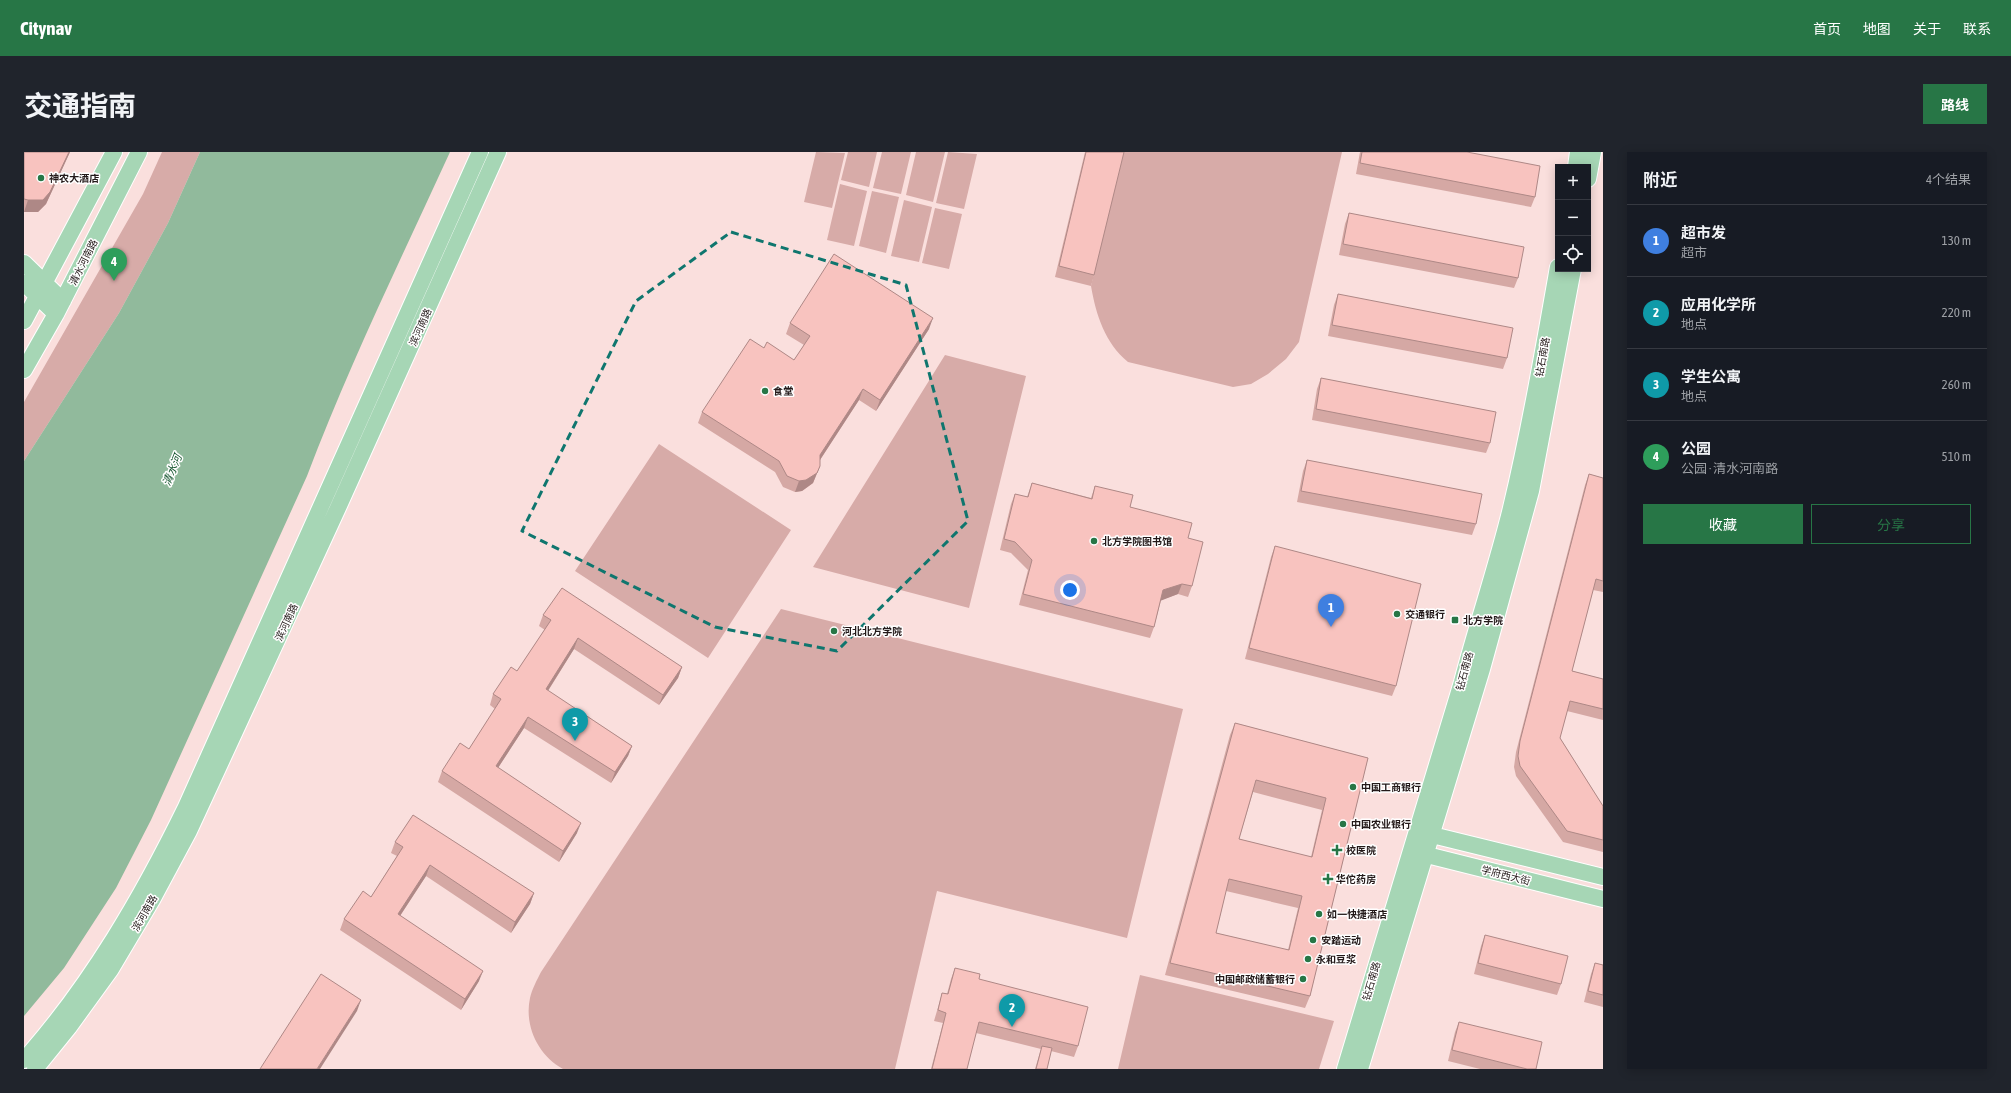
<!DOCTYPE html>
<html lang="zh">
<head>
<meta charset="utf-8">
<style>
	body { margin:0; font-family:"Asap Condensed","Noto Sans SC",sans-serif; background:#20242c; color:#f1f3f6 }
	.controls { position:absolute; right:12px; top:12px; display:grid; overflow:hidden; border-radius:0px; box-shadow:0 2px 10px #0003 }
	.controls button { width:36px; height:36px; display:grid; place-items:center; padding:0; border:0; border-bottom:1px solid #363941; background:#171b24; color:#f1f3f6; font:20px sans-serif }
	.you { position:absolute; left:1046px; top:438px; width:14px; height:14px; margin:-10px; border:3px solid #fff; border-radius:50%; background:#1a73e8; box-shadow:0 0 0 6px #1a73e833 }
	.badge { display:grid; place-items:center; width:26px; height:26px; border-radius:50%; background:#277646; color:#fff; font-size:13px; font-weight:700 }
	.pin { position:absolute; translate:-50% -33px; filter:drop-shadow(0 1px 2px #0008) }
	.pin::after { content:''; position:absolute; top:21px; width:14px; height:12px; background:inherit; clip-path:polygon(0 0,100% 0,50% 100%) }
	.list { margin:0; padding:0; list-style:none }
	h2 { display:flex; justify-content:space-between; align-items:center; height:52px; margin:0; padding:0 16px; font-size:17px }
	h2 small { font-size:13px; font-weight:400; color:#9ea1a6 }
	.list li { display:grid; grid-template-columns:26px 1fr auto; gap:12px; align-items:center; box-sizing:border-box; height:72px; padding:0 16px; border-top:1px solid #363941 }
	.list b { display:block; font-size:15px; white-space:nowrap }
	.list p { margin:0; font-size:13px; white-space:nowrap; color:#9ea1a6 }
	.list em { font-size:13px; font-style:normal; color:#9ea1a6 }
	.actions { display:flex; gap:8px; padding:12px 16px }
	.actions a { flex:1; padding:9px 0; border:1px solid #277646; border-radius:0px; text-align:center; font-size:14px; color:#277646 }
	.actions .main { background:#277646; color:#fff }
	.icon { flex:none; width:22px; height:22px; fill:none; stroke:currentColor; stroke-width:2; stroke-linecap:round; stroke-linejoin:round }
	.map { position:relative; flex:none; width:1579px; height:917px; overflow:hidden; border-radius:0px }
	header { display:flex; align-items:center; gap:24px; box-sizing:border-box; height:56px; padding:0 20px; background:#277646; color:#fff }
	header strong { font-size:19px }
	nav { display:flex; gap:22px; margin-inline-start:auto; font-size:14px }
	.intro { display:flex; align-items:center; justify-content:space-between; box-sizing:border-box; height:96px; padding:0 24px }
	h1 { margin:0; font-size:28px }
	.button { padding:10px 18px; border-radius:0px; background:#277646; color:#fff; font-size:14px; font-weight:700 }
	main { display:flex; gap:24px; padding:0 24px }
	aside { flex:1; background:#171b24; border-radius:0px; box-shadow:0 2px 10px #0003 }
	.map>svg:first-child { display:block }
	.green { fill:#d7aba8 }
	.water { fill:#91ba9c }
	.lines { fill:none; stroke-linecap:round; stroke-linejoin:round }
	.major-casing { stroke:#fff; stroke-width:18 }
	.major { stroke:#a6d6b5; stroke-width:16 }
	.wall { fill:#d5a8a4; fill-rule:evenodd }
	.shaded-wall { fill:#ae8886 }
	.building { fill:#f8c3bf; stroke:#ae8886; fill-rule:evenodd }
	.marked { fill:none; stroke:#0f766e; stroke-width:3; stroke-dasharray:8 5; stroke-linejoin:round }
	.poi-dot { fill:#277646; stroke:#fff; stroke-width:1.5 }
	.labels { text-anchor:middle; stroke-width:3; stroke-linejoin:round; paint-order:stroke }
	.poi-label { font-size:10px; font-weight:bold; fill:#231919; stroke:#fff; text-anchor:start }
	.street-label { font-size:10px; fill:#231919; stroke:#fff }
	.water-label { font-size:11px; font-style:italic; fill:#14552e; stroke:#fff }
</style>
</head>
<body>
<header>
<strong>Citynav</strong>
<nav><a>首页</a><a>地图</a><a>关于</a><a>联系</a></nav>
</header>
<div class="intro"><h1>交通指南</h1><a class="button">路线</a></div>
<main>
<div class="map">
<svg width="1579" height="917" viewBox="0 0 1579 917">
	<rect width="100%" height="100%" fill="#fadfdd"/>
	<path class="green" d="M138,0H176L144,71L95,161L0,309V250L119,42Z
		M792,0L821,1L808,56L780,50Z
		M824,0H853L845,35L817,28Z
		M858,0H887L877,42L849,36Z
		M892,0H921L909,50L882,43Z
		M924,0L953,2L940,57L912,51Z
		M1098,0H1318L1275,190L1262,207L1244,222L1227,232L1209,235L1104,210C1081,191 1072,163 1067,134Z
		M816,32L843,39L830,94L803,88Z
		M848,39L875,45L862,101L835,94Z
		M880,48L908,55L895,110L867,104Z
		M911,56L938,62L925,117L898,111Z
		M921,203L1002,224L945,456L789,415Z
		M635,292L767,378L684,506L551,419Z
		M757,457L1159,557L1103,786L913,739L871,917H539C514,903 500,874 506,846C508,837 513,828 517,820Z
		M1116,823L1310,869L1295,917H1094Z"/>
	<path class="water" d="M176,0H426C377,107 325,213 283,324L127,668L92,736L40,816L0,864V309L95,161L144,71Z"/>
	<g class="lines">
		<g class="major-casing">
			<path id="major" d="M1552,15L1554,0
				M1564,27L1569,0
				M0,111L39,149
				M0,131L32,162
				M0,169L90,0
				M0,218L32,162L115,0
				M1396,680L1579,725
				M1391,700L1579,747
				M0,908C67,833 118,745 162,655L456,0
				M11,917L45,875L87,817L128,748L165,679L313,358L474,0
				M1321,917L1438,530C1453,472 1473,414 1487,356C1506,276 1520,195 1534,115
				M1336,917L1458,517L1507,339L1549,117"/>
		</g>
		<use href="#major" class="major"/>
	</g>
	<path class="wall" d="M0,0H46L22,52L14,60H0Z
		M1061,0H1100L1070,123L1067,134L1031,125Z
		M1336,0H1443L1511,45L1507,55L1332,22Z
		M1325,61L1494,126L1490,136L1315,103L1321,72Z
		M1314,142L1483,206L1479,217L1304,184L1310,153Z
		M766,171L905,177L852,259L835,248L796,308V314L789,331L778,339L771,340L759,335L751,320L674,271L678,260L740,196L770,208L780,193L762,182Z
		M1297,226L1466,291L1462,301L1288,268L1293,237Z
		M1283,308L1452,372L1448,383L1273,350L1279,319Z
		M1565,322L1579,326V440L1569,438L1548,519L1579,527V568L1543,559L1536,586L1579,654V700L1539,690L1492,624L1490,615L1492,600L1561,333Z
		M1008,331L1067,346L1071,334L1106,355L1164,386L1168,434L1164,445L1154,442L1137,448L1130,475L1126,486L995,453L1004,418L987,401L976,398L987,352L991,342L1003,345Z
		M1251,394L1372,534L1368,544L1221,507L1247,405Z
		M519,463L658,515L654,526L635,553L550,497L524,539L608,594L604,604L587,631L500,576L474,616L553,681L535,710L414,630L418,619L445,597L471,557L466,553L469,542L493,519L521,478L515,474Z
		M1211,571L1344,606L1286,844L1281,856L1141,823L1206,583ZM1229,640L1298,658L1287,705L1215,687ZM1202,739L1274,756L1264,798L1192,781Z
		M371,690L510,741L506,752L487,781L402,724L376,764L455,829L437,858L316,778L320,767L347,745L373,704L367,701Z
		M1461,783L1537,832L1533,843L1450,822L1457,794Z
		M1571,811L1579,813V855L1560,850L1567,822Z
		M931,816L955,827L1054,894L1050,905L1027,899L1023,917H1011L1017,897L952,881L943,917H907L919,871L910,869L915,852L918,841L923,842L927,827Z
		M1435,870L1512,917H1456L1424,909L1431,880Z"/>
	<path class="shaded-wall" d="M45,0H46L22,52L14,60H0L4,48Z
		M909,166L905,177L852,259L856,248Z
		M839,237L835,248L792,314L796,303Z
		M796,314L789,331L778,339L771,340L775,329Z
		M1158,432L1154,442L1136,449L1139,438Z
		M554,486L550,497L518,548L522,537Z
		M658,515L654,526L635,553L639,543Z
		M504,565L500,576L468,625L472,614Z
		M608,594L604,604L587,631L591,620Z
		M557,671L553,681L535,710L539,699Z
		M406,713L402,724L370,773L374,762Z
		M510,741L506,752L487,781L491,770Z
		M459,819L455,829L437,858L441,847Z
		M337,848L333,859L296,917H293Z"/>
	<path class="building" d="M0,0H45L26,40L19,48H4L0,47Z
		M1062,0H1100L1070,123L1035,114Z
		M1338,0H1443L1516,14L1511,45L1336,11Z
		M1325,61L1500,95L1494,126L1319,92Z
		M810,102L909,166L856,248L839,237L796,303V314L793,321L782,328L775,329L763,324L755,309L678,260L726,187L740,196L743,190L770,208L786,184L766,171Z
		M1314,142L1489,176L1483,206L1308,173Z
		M1297,226L1472,260L1466,291L1292,257Z
		M1283,308L1458,342L1452,372L1277,339Z
		M1565,322L1579,326V429L1572,427L1548,519L1579,527V557L1546,549L1536,586L1579,654V688L1543,679L1496,614L1494,604L1496,589Z
		M1008,331L1068,347L1071,334L1109,343L1106,355L1168,371L1164,386L1179,390L1168,434L1158,432L1139,438L1130,475L999,442L1008,408L991,390L980,387L991,342L1004,345Z
		M1251,394L1397,432L1372,534L1225,496Z
		M538,436L658,515L639,543L554,486L522,537L608,594L591,620L504,565L472,614L557,671L539,699L418,619L436,591L445,597L477,547L469,542L487,515L493,519L527,468L519,463Z
		M1211,571L1344,606L1286,844L1146,811ZM1232,628L1302,646L1288,705L1215,687ZM1205,727L1278,744L1265,798L1192,781Z
		M389,663L510,741L491,770L406,713L374,762L459,819L441,847L320,767L339,739L347,745L379,695L371,690Z
		M1461,783L1544,804L1537,832L1454,811Z
		M1571,811L1579,813V843L1564,839Z
		M931,816L956,822L955,827L1064,855L1054,894L955,870L943,917H908L922,861L914,858L918,841L924,842Z
		M297,822L337,848L293,917H236Z
		M1435,870L1518,890L1512,917H1503L1428,898Z
		M1018,894L1028,896L1023,917H1012Z"/>
	<path class="marked" d="M707,80L882,133L944,369L813,499L691,475L498,379L612,149Z"/>
	<g class="poi-dot">
		<circle cx="17" cy="26" r="4"/>
		<circle cx="741" cy="239" r="4"/>
		<circle cx="1070" cy="389" r="4"/>
		<circle cx="1373" cy="462" r="4"/>
		<rect x="1427" y="464" width="8" height="8" rx="2"/>
		<circle cx="810" cy="479" r="4"/>
		<circle cx="1329" cy="635" r="4"/>
		<circle cx="1319" cy="672" r="4"/>
		<path d="M1311 692h4v4h4v4h-4v4h-4v-4h-4v-4h4z"/>
		<path d="M1302 721h4v4h4v4h-4v4h-4v-4h-4v-4h4z"/>
		<circle cx="1295" cy="762" r="4"/>
		<circle cx="1289" cy="788" r="4"/>
		<circle cx="1284" cy="807" r="4"/>
		<circle cx="1279" cy="827" r="4"/>
	</g>
	<g class="labels">
		<g class="poi-label">
			<text x="25" y="30">神农大酒店</text>
			<text x="749" y="243">食堂</text>
			<text x="1078" y="393">北方学院图书馆</text>
			<text x="1381" y="466">交通银行</text>
			<text x="1439" y="472">北方学院</text>
			<text x="818" y="483">河北北方学院</text>
			<text x="1337" y="639">中国工商银行</text>
			<text x="1327" y="676">中国农业银行</text>
			<text x="1322" y="702">校医院</text>
			<text x="1312" y="731">华佗药房</text>
			<text x="1303" y="766">如一快捷酒店</text>
			<text x="1297" y="792">安踏运动</text>
			<text x="1292" y="811">永和豆浆</text>
			<text x="1271" y="831" text-anchor="end">中国邮政储蓄银行</text>
		</g>
		<g class="street-label">
			<text transform="translate(59 110) rotate(-63)" y="4">清水河南路</text>
			<text transform="translate(396 175) rotate(-66)" y="4">滨河南路</text>
			<text transform="translate(1518 205) rotate(-80)" y="4">钻石南路</text>
			<text transform="translate(262 470) rotate(-65)" y="4">滨河南路</text>
			<text transform="translate(1440 519) rotate(-75)" y="4">钻石南路</text>
			<text transform="translate(1482 723) rotate(14)" y="4">学府西大街</text>
			<text transform="translate(120 761) rotate(-60)" y="4">滨河南路</text>
			<text transform="translate(1347 829) rotate(-74)" y="4">钻石南路</text>
		</g>
		<g class="water-label">
			<text transform="translate(148 318) rotate(-68)" y="4">清水河</text>
		</g>
	</g>
</svg>
<div class="controls">
<button>+</button>
<button>−</button>
<button><svg class="icon" aria-label="locate" viewBox="0 0 24 24"><circle cx="12" cy="12" r="6"/><path d="M12 2v4M12 18v4M2 12h4M18 12h4"/></svg></button>
</div>
<div class="you"></div>
<div class="pin badge" style="left:1307px;top:475px;background:#3f7fe0">1</div>
<div class="pin badge" style="left:988px;top:875px;background:#0f9aa8">2</div>
<div class="pin badge" style="left:551px;top:589px;background:#0f9aa8">3</div>
<div class="pin badge" style="left:90px;top:129px;background:#2e9e5b">4</div>
</div>
<aside>
<h2>附近<small>4个结果</small></h2>
<ul class="list">
<li><span class="badge" style="background:#3f7fe0">1</span><div><b>超市发</b><p>超市</p></div><em>130 m</em></li>
<li><span class="badge" style="background:#0f9aa8">2</span><div><b>应用化学所</b><p>地点</p></div><em>220 m</em></li>
<li><span class="badge" style="background:#0f9aa8">3</span><div><b>学生公寓</b><p>地点</p></div><em>260 m</em></li>
<li><span class="badge" style="background:#2e9e5b">4</span><div><b>公园</b><p>公园 · 清水河南路</p></div><em>510 m</em></li>
</ul>
<div class="actions"><a class="main">收藏</a><a>分享</a></div>
</aside>
</main>
</body>
</html>
